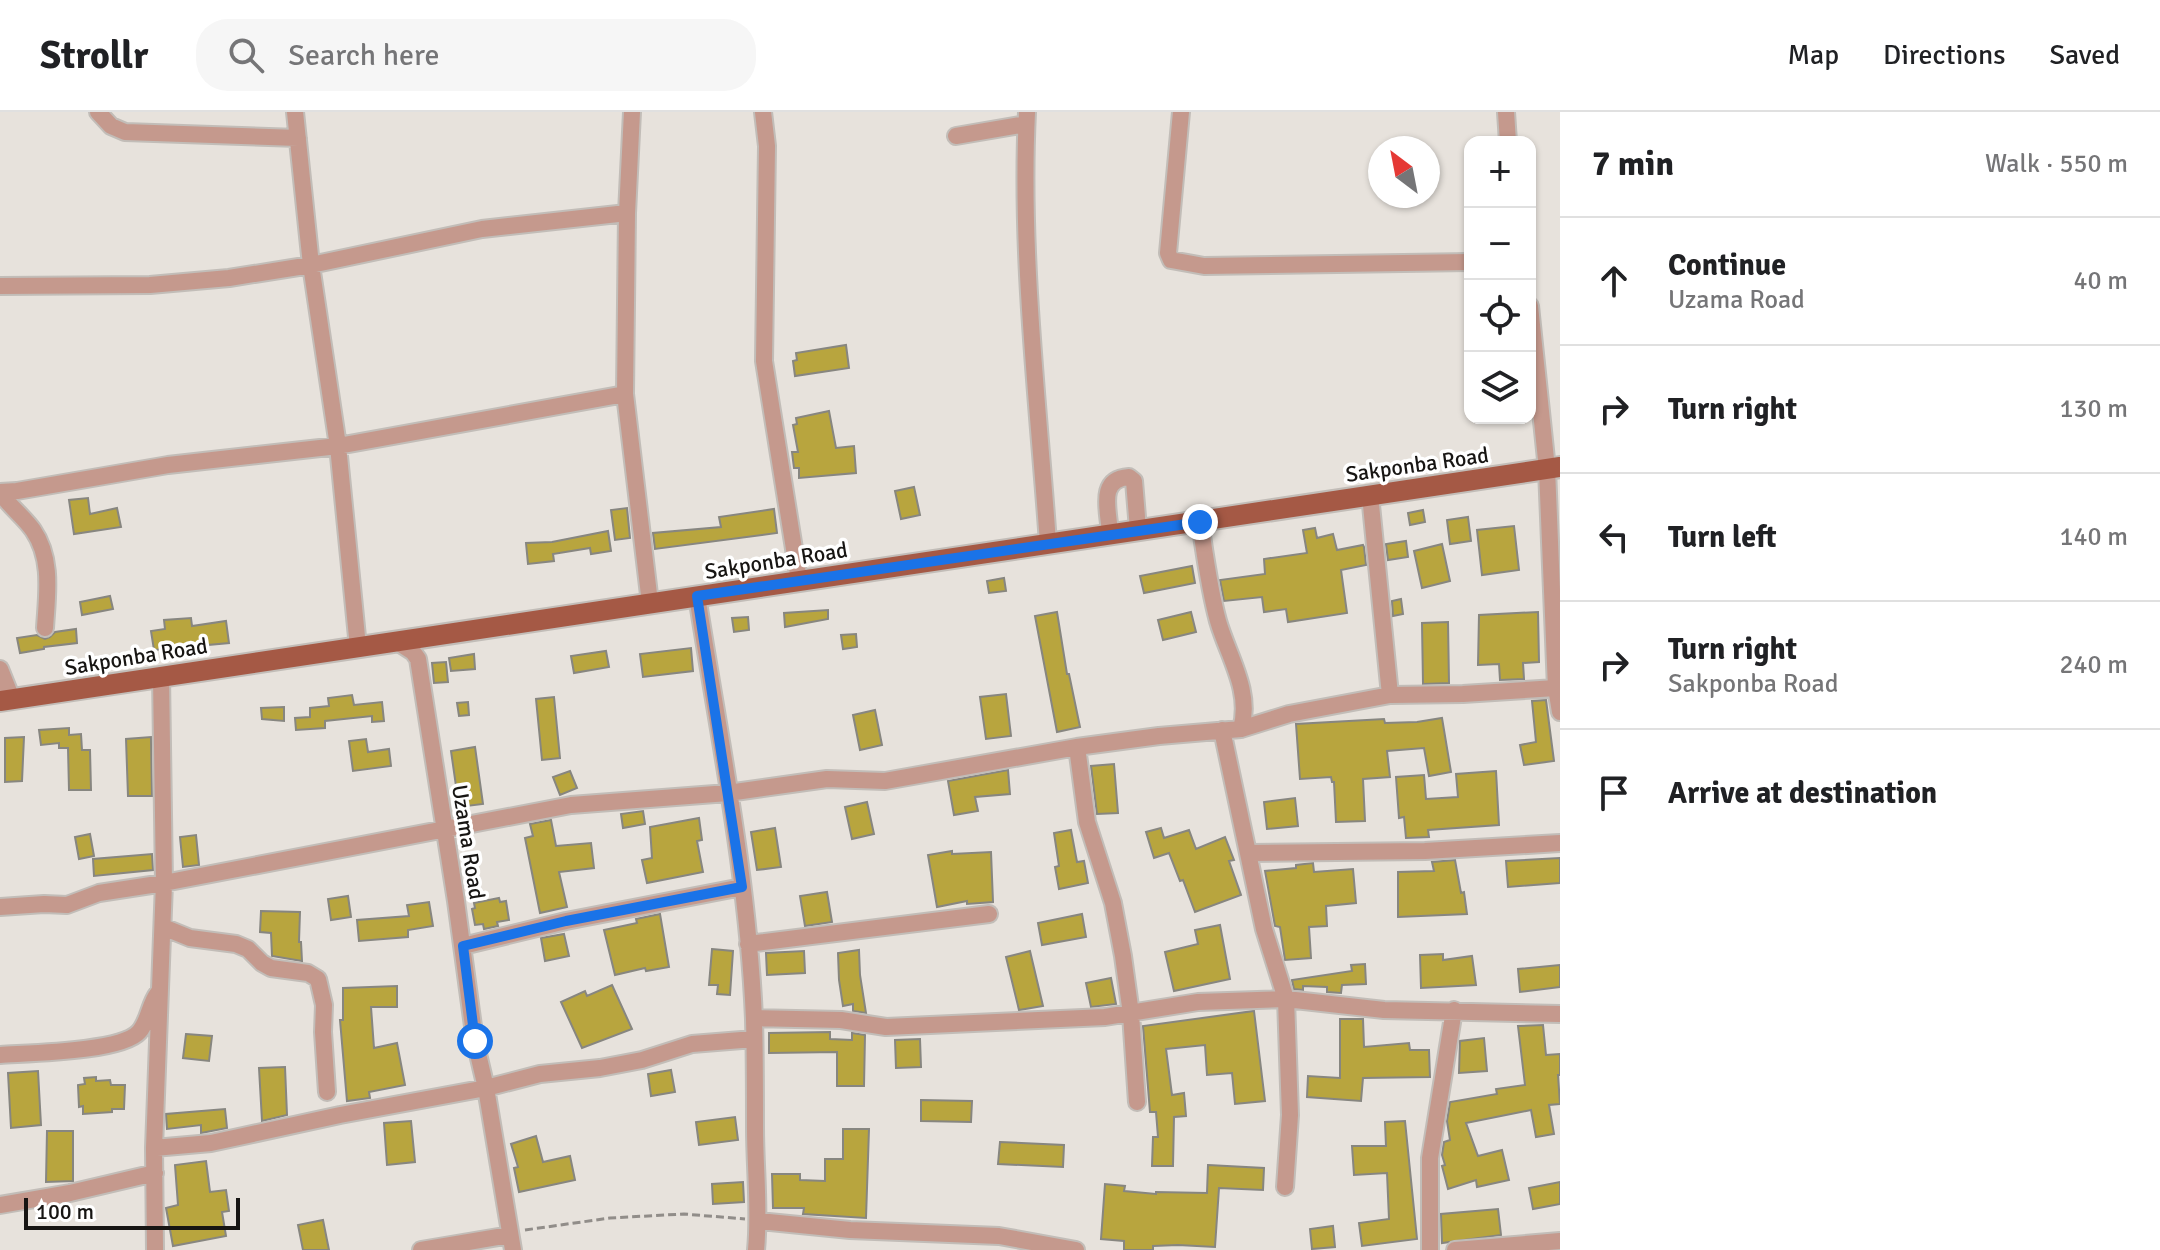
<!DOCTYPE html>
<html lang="en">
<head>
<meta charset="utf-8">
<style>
	body { margin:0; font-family:Signika,sans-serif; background:#f6f6f6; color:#202124 }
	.controls { position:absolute; right:24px; top:24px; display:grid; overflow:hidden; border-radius:16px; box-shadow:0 2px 6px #0004 }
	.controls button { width:72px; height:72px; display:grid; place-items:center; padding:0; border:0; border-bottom:2px solid #e0e0e0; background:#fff; color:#202124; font:40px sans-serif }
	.compass { position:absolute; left:1368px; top:24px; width:72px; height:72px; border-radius:50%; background:#fff; box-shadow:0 2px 6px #0004; rotate:328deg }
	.scale { position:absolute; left:24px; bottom:20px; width:216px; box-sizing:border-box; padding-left:8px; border:4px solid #171513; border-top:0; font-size:22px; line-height:28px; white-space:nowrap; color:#171513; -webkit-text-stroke:6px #fff; paint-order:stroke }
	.stop { position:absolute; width:24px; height:24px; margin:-18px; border:6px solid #1a73e8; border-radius:50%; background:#fff }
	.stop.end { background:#1a73e8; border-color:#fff; box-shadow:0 2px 8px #0008 }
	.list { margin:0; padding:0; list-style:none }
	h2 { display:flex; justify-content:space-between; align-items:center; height:104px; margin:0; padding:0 32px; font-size:34px }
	h2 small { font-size:26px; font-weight:400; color:#757577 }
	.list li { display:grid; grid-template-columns:52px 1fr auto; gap:24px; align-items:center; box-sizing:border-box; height:128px; padding:0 32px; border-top:2px solid #e0e0e0 }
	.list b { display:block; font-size:30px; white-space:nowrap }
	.list p { margin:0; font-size:26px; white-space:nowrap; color:#757577 }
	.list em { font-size:26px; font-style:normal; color:#757577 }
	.icon { flex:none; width:44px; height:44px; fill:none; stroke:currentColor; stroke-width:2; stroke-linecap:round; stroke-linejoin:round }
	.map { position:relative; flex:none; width:1560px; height:1138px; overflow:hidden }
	header { display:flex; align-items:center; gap:48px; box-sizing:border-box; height:112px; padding:0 40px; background:#fff; border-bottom:2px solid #e0e0e0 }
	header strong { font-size:38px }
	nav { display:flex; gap:44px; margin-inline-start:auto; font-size:28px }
	.search { width:560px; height:72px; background:#f6f6f6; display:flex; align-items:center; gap:20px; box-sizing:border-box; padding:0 28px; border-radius:32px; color:#757577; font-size:30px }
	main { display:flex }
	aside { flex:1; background:#fff }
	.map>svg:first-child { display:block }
	.building { fill:#b8a53e; stroke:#878680; stroke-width:2 }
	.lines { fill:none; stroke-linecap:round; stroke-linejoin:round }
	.minor-casing { stroke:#c2bdb8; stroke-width:20 }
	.major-casing { stroke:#c2bdb8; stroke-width:24 }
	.path { stroke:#918d89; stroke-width:3; stroke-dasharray:8 4; stroke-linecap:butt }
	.minor { stroke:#c5998d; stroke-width:16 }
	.major { stroke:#a55945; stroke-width:20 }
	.route { stroke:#1a73e8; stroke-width:10 }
	.labels { text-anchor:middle; stroke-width:7; stroke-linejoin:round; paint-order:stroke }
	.street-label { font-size:22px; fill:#171513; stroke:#fff }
</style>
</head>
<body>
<header>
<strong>Strollr</strong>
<div class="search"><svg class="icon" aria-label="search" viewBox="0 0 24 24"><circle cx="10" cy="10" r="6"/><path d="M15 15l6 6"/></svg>Search here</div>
<nav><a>Map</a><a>Directions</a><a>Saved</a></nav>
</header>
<main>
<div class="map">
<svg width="1560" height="1138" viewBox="0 0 1560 1138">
	<rect width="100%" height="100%" fill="#e7e2dc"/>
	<path class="building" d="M846,233L849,256L795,264L793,249L797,248L796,241Z
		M829,299L836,336L854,334L856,361L799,366V356H794L792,340H798L793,313L797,312L796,306Z
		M914,375L920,403L901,407L895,379Z
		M88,386L90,402L117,396L121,415L74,422L69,388Z
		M627,396L630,426L615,428L611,398Z
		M774,397L777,421L655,437L653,421L721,415L719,405Z
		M1423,398L1425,410L1410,413L1408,401Z
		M1468,405L1471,429L1450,432L1447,408Z
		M1514,414L1519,458L1482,463L1477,418Z
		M1315,416L1317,426L1333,422L1337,438L1363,433L1364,435L1366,453L1341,458L1347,501L1288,510L1286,497L1264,500L1262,485L1224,489L1220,468L1265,462L1264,447L1307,441L1303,418Z
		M608,419L611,439L591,442L590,436L553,442L554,449L528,452L526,431L552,430Z
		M1406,429L1408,445L1388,448L1386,432Z
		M1442,432L1450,469L1422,476L1414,439Z
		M1192,454L1195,471L1144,481L1140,464Z
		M1004,466L1006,479L989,481L987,469Z
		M110,484L113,497L82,503L80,490Z
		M1401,487L1403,502L1393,504L1392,489Z
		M828,498V507L785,515L784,501Z
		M1057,500L1067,562H1069L1080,615L1057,620L1035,504Z
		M1191,500L1196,520L1163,528L1158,508Z
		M1538,500L1539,550L1523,551L1524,567L1500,568L1499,552L1478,553L1479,503Z
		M748,505L749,518L734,520L732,506Z
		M191,506L192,514L226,509L229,531L154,538L151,519L165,517L164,508Z
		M1448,510L1449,571L1423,572L1422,511Z
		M76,517L77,531L44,535V537L20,541L17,526L37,523L45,527L50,525L55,520Z
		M856,522L857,535L843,537L841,523Z
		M691,536L693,559L643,565L640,542Z
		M606,539L609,555L574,561L571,544Z
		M474,542L475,557L451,559L449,546Z
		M446,550L448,570L434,571L432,551Z
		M1006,582L1011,624L986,627L980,585Z
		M352,583L354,593L382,590L384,609L372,610V604L325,609V616L296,618L295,606L310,605V596L329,594L328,586Z
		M554,585L560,646L542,648L536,587Z
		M1546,588L1554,649L1524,653L1520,633L1536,630L1532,589Z
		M468,590L469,603L459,604L457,591Z
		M284,595V609L262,607L261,596Z
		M875,598L882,633L860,638L853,603Z
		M1442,606L1451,660L1429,664L1424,636L1387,639L1390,665L1363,667L1365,709L1336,710L1334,670H1332L1331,665L1300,667L1296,612L1384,607L1385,611L1417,610Z
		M69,616V623L81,622L82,638H90L91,678H69L68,636H59V631L41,633L39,618Z
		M24,625L22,669L5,670V626Z
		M151,625L152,684H128L126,627Z
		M366,627L368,640L389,637L391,654L353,659L349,629Z
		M475,635L483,692L459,695L451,639Z
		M1114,652L1118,701L1097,702L1091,654Z
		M1008,658L1010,682L975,685L978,699L954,703L948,669Z
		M570,659L577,676L560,683L553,665Z
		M1496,659L1499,713L1428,718L1429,725L1406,726L1404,705L1399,706L1396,665L1424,663L1426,687L1458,685L1456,662Z
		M1295,686L1298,714L1267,717L1264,690Z
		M867,690L874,722L852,727L845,695Z
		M643,699L645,712L623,716L621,702Z
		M699,706L702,728L697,729L703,760L647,771L642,748L652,746L650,715Z
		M551,708L556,734L591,731L594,756L559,760L567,795L540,801L525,726L533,724L530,712Z
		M775,716L781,755L757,758L751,720Z
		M1161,716L1164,726L1189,718L1196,737L1225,725L1234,748L1229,749L1241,783L1195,800L1183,768L1180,769L1169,741L1154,746L1146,720Z
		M1071,718L1077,750L1084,749L1088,771L1059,777L1055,755L1059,754L1054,721Z
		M90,722L94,744L79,747L75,725Z
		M196,723L199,753L183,755L180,725Z
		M952,739V742L991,740L993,790L967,792V789L937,795L928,743Z
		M152,742L153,758L94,764L93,747Z
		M1560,746V771L1508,775L1506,749Z
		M1455,748L1461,781L1464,780L1467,802L1398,805V760L1434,759L1432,750Z
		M1313,751L1314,760L1353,757L1356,791L1326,794L1327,814L1309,815L1311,846L1285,848L1280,815L1275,814L1265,759L1296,756V753Z
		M827,780L832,810L805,814L800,784Z
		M348,784L351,805L331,808L328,787Z
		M499,786L500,790L506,789L509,808L497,810L498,814L484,817L483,812L475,813L472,797L475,796L474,791Z
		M429,790L433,814L408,818V825L359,829L357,808L409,804L407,793Z
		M261,799L300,800L299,830H301L302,849L272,844L271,821L260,820Z
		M660,802L669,855L646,859L645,856L615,863L604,818L637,811L636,807Z
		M1082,802L1086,825L1042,833L1038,811Z
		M1220,813L1230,867L1174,879L1165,840L1198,832L1195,818Z
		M564,822L569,844L545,849L541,826Z
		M712,837L733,839L730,883L717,882L718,873H709Z
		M859,838L860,863L866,901L853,899V892L843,894L839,868L838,841Z
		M804,839L805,861L767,863L766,841Z
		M1030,839L1043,894L1019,898L1006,845Z
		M1443,842V848L1472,844L1476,873L1421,876L1420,843Z
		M1365,852L1366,872L1342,873L1341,881L1327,880V875L1303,874V878L1294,877L1292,868L1352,859L1351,853Z
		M1560,853V875L1520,880L1518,857Z
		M1111,866L1116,892L1091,895L1086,871Z
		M612,873L632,917L582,936L561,890L585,879L587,884Z
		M397,874V895H371L374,936L397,931L405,973L369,980L370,986L347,989L340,908H343V876Z
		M1254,899L1265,989L1235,992L1232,961L1207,963L1205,933L1166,937L1172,983L1184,981L1186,1004L1174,1005L1173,1054H1152L1153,1025H1158L1156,1000H1150L1143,914Z
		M1340,907H1363L1364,935L1409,931L1410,938H1429L1430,965L1363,966L1361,989L1307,985L1308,964L1340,966Z
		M1543,913L1546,943L1560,942V963H1558L1560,992L1549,993L1554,1022L1536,1025L1531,998L1466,1011L1478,1044L1502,1038L1509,1068L1477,1075L1476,1068L1448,1077L1442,1054L1445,1053L1442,1043L1444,1030L1450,1028L1447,1009L1450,990L1497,982L1496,977L1525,973L1518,914Z
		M830,920V927L852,928V921L865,923L864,974H837V940L769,941V921Z
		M186,922L212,924L209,949L183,946Z
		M1484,926L1487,959L1459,961L1460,929Z
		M920,927L921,955L896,956L895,928Z
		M285,955L287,1003L262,1009L259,956Z
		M671,958L675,980L651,984L648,962Z
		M38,959L41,1013L11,1016L8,961Z
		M96,965V969L110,968L111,973H125L124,997H112V1000L83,1002V994L79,995L78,973L85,972L84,966Z
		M921,988L972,989L971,1010L921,1009Z
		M225,997L227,1016L201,1021V1013L167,1017L166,1002Z
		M735,1005L738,1028L699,1033L696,1010Z
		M411,1009L415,1050L387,1053L384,1011Z
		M1405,1009L1417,1127L1362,1134L1359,1111L1389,1107L1387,1061L1354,1063L1352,1034H1386L1385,1010Z
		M843,1017H869L866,1106L803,1102L804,1096H773L772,1062H800V1068L825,1069V1047H843Z
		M47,1019H73V1069L46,1070Z
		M536,1024L543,1050L570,1044L575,1068L519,1080L514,1056L518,1055L511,1032Z
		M1000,1030L1064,1033L1063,1055L998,1052Z
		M206,1049L210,1080L226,1078L229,1099L222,1100L226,1124L173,1134L166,1096L178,1093L175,1053Z
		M1208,1053L1264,1056L1263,1078L1219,1076L1215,1135L1178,1133L1153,1134V1138H1124V1129L1101,1127L1105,1072L1125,1074L1124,1079L1156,1082V1080L1207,1081Z
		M743,1070L744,1090L713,1092L712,1072Z
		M1560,1070V1092L1533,1097L1529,1076Z
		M1498,1097L1501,1123L1442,1131L1441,1102Z
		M323,1108L329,1138H303L298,1113Z
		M1333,1114L1335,1135L1312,1137L1310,1117Z"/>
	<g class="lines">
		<g class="minor-casing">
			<path id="minor" d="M98,0L111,14L125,20L298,26
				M295,0L311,153L338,334L358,535
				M632,0L627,101L625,282L650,491
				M763,0L767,34L764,249L799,468
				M1027,0C1020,142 1038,289 1048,431
				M1181,0L1168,141L1171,148L1204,154L1470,150
				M1506,0L1508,30
				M956,24L1026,12
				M0,174L150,173L229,166L311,153L482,117L627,101
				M1530,194L1547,357L1556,576L1560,600
				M0,380L17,379L168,353L338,334L625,282
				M0,380C9,394 23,404 33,418C53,447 47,483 45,516
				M1370,383L1390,583
				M1200,410C1205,443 1209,476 1218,509C1228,544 1252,579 1241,617
				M1110,422C1109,399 1097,367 1129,365L1134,369L1138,417
				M697,484C719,624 748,765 754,907C755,943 755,980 755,1016C755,1057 760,1097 756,1138
				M396,529L413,540L418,547L456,789L475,929L486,976L513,1138
				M0,557L12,587
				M1222,618L1264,817L1286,887L1290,1003L1285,1075
				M1077,635L1087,710L1113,791L1123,844L1131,902L1137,990
				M1250,741L1425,739L1560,731
				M0,795L44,792L67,793L99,781L164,771L571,693L728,681L827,667L885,669L1077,635L1159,624L1241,617L1289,602L1390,583L1463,582L1556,576
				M163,815L190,826L236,832L248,837L262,851L271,856L308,861L318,867L324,893L323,920L327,980
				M748,832L989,802
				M463,834L566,809L742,775
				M754,906L841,908L886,915L1105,905L1198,890L1286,887L1384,898L1560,902
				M0,943C28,941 121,940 139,920C149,909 149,892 158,881
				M154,1036L211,1031L340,1003L486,976L540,962L600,956L642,948L692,932L754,927
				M0,1093L70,1081L155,1061
				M759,1109L850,1118L999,1124L1076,1138
				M155,1138L154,1036L164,771L161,564
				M421,1138L510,1123
				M1430,1138V1046L1454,898
				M1455,1138L1560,1129"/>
		</g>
		<g class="major-casing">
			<path id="major" d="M0,589L1560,355"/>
		</g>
		<path class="path" d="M525,1118L610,1106L684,1102L745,1107"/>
		<use href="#minor" class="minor"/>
		<use href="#major" class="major"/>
	</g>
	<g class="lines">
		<path class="route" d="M475,929L463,834L566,809L742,775L697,484L1200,410"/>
	</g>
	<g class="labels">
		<g class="street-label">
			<text transform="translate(1417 352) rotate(-8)" y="8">Sakponba Road</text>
			<text transform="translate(776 448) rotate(-9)" y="8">Sakponba Road</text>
			<text transform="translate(136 544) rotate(-9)" y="8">Sakponba Road</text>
			<text transform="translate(469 730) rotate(81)" y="8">Uzama Road</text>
		</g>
	</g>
</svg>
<div class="controls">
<button>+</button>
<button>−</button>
<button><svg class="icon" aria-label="locate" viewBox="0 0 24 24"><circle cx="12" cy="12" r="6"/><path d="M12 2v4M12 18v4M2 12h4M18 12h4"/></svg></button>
<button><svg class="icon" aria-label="layers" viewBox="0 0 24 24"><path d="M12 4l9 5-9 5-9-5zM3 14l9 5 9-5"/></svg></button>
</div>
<svg class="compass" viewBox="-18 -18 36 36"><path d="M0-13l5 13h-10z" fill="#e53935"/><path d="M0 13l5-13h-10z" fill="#757577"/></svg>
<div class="scale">100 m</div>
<div class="stop" style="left:475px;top:929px"></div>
<div class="stop end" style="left:1200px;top:410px"></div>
</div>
<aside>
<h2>7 min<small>Walk · 550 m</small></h2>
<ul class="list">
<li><svg class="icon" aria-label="ahead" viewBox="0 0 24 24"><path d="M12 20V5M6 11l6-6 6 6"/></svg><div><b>Continue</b><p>Uzama Road</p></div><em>40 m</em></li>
<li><svg class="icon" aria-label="right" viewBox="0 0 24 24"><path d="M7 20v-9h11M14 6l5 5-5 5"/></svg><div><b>Turn right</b></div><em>130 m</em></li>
<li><svg class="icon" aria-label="left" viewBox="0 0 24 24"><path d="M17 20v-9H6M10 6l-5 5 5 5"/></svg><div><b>Turn left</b></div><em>140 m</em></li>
<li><svg class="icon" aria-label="right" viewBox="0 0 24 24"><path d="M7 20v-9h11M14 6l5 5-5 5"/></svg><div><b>Turn right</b><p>Sakponba Road</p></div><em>240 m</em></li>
<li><svg class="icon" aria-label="arrive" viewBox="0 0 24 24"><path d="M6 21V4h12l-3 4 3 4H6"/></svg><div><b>Arrive at destination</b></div></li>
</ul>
</aside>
</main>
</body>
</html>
